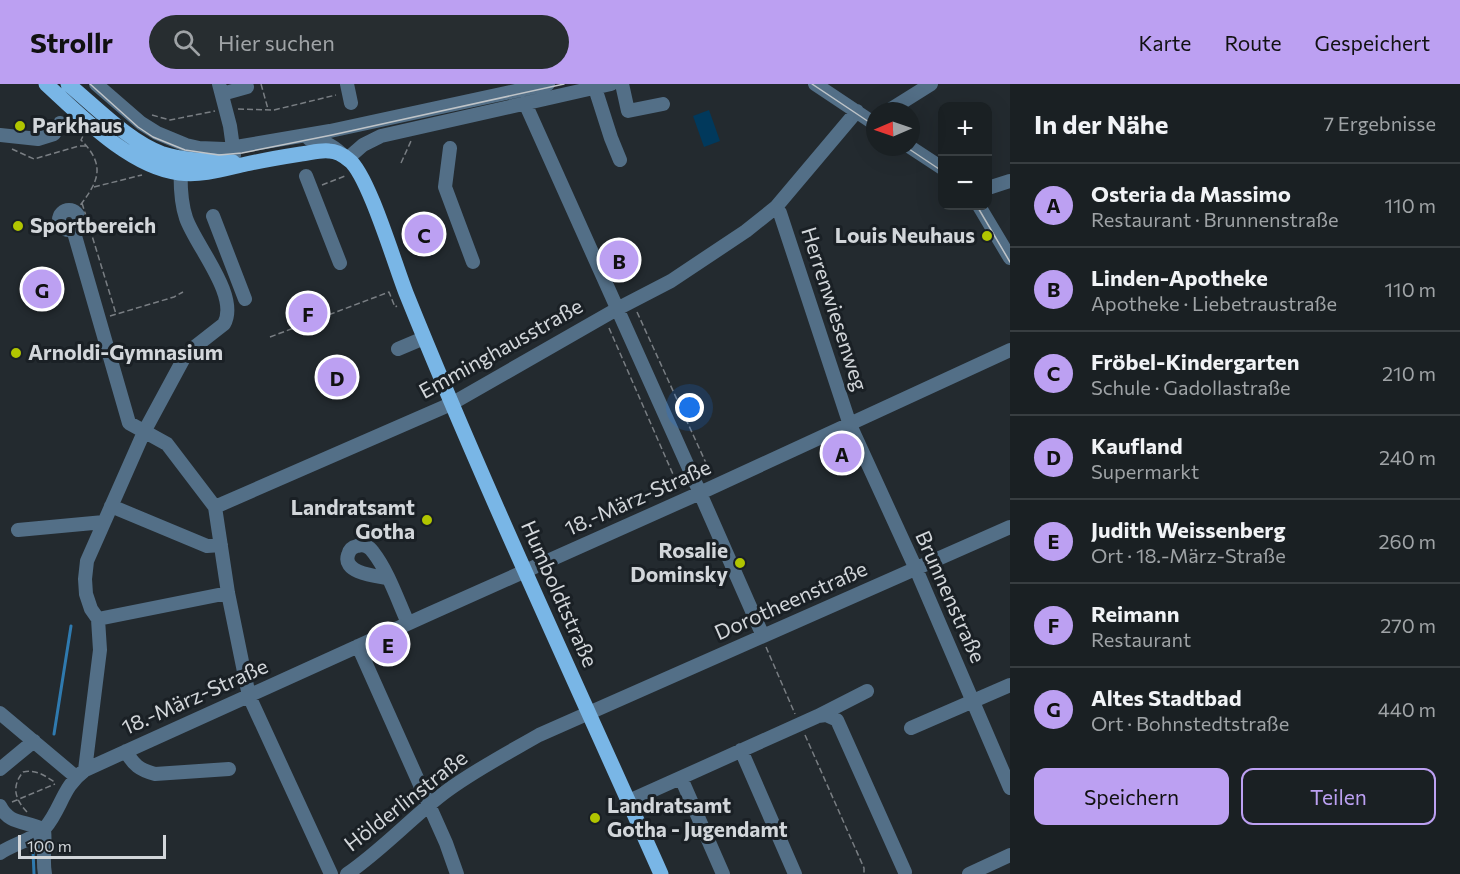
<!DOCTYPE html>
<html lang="de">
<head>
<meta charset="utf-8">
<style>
	body { margin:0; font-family:Commissioner,sans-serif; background:#272d30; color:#f1f3f6 }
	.controls { position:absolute; right:18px; top:18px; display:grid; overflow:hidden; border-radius:12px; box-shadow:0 6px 24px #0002 }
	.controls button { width:54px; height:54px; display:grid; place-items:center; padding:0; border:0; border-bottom:2px solid #383e41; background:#1a2023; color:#f1f3f6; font:30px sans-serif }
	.compass { position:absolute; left:866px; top:18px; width:54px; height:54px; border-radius:50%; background:#1a2023; box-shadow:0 6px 24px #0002; rotate:268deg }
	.scale { position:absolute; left:18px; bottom:15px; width:148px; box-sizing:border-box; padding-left:6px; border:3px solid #d2d6da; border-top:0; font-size:16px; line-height:21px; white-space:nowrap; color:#d2d6da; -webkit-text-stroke:4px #1a2025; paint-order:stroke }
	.you { position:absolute; left:690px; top:324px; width:21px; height:21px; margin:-15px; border:4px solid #fff; border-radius:50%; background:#1a73e8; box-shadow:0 0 0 9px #1a73e833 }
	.badge { display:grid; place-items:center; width:39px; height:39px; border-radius:50%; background:#bca0f2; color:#111; font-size:20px; font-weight:700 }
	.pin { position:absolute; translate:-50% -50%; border:3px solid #fff; box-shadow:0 2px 6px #0006 }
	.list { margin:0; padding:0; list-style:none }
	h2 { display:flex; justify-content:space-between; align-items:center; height:78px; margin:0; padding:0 24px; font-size:26px }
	h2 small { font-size:20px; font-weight:400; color:#9fa3a6 }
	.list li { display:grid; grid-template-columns:39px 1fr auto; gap:18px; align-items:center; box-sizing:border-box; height:84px; padding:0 24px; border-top:2px solid #383e41 }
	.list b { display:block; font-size:22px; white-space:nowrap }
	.list p { margin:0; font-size:20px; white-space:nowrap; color:#9fa3a6 }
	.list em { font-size:20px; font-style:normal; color:#9fa3a6 }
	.actions { display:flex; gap:12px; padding:18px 24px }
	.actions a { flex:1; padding:14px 0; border:2px solid #bca0f2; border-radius:12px; text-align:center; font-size:21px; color:#bca0f2 }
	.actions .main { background:#bca0f2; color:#111 }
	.icon { flex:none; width:33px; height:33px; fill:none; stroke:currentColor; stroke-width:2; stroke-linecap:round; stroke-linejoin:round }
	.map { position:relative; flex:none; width:1010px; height:790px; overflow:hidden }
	header { display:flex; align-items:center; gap:36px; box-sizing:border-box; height:84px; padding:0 30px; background:#bca0f2; color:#111 }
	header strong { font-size:28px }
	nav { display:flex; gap:33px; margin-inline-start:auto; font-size:21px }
	.search { width:420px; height:54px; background:#272d30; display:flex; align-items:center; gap:15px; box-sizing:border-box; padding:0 21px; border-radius:33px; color:#9fa3a6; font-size:22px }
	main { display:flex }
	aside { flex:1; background:#1a2023 }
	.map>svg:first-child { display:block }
	.green { fill:#01395c }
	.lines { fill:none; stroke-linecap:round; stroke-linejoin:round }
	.stream { stroke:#2f7aaf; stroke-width:3 }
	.path { stroke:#797e83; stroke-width:1.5; stroke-dasharray:6 3; stroke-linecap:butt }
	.minor { stroke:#536f87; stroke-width:14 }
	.major { stroke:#79b6e6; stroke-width:15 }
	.tram { stroke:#bfc4c8; stroke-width:1.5 }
	.poi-dot { fill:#b1c500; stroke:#1a2025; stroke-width:2 }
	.labels { text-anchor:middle; stroke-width:6; stroke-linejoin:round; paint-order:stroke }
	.poi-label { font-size:21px; font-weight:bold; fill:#d2d6da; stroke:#1a2025; text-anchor:start }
	.street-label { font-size:21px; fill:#d2d6da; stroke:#1a2025 }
</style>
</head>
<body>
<header>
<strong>Strollr</strong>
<div class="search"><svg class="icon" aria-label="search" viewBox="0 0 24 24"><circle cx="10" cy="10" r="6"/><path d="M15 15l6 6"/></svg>Hier suchen</div>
<nav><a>Karte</a><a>Route</a><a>Gespeichert</a></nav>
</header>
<main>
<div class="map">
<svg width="1010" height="790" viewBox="0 0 1010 790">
	<rect width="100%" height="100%" fill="#232a2f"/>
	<path class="green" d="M709,26L720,57L704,63L693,32Z"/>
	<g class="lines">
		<path class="stream" d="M54,650L71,542
			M33,767L34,790"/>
		<path class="path" d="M261,0L268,25
			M238,25L274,26L336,11
			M152,31L170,36L215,27
			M12,65L34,75L79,62H87
			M401,79L411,57
			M322,101L345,92
			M94,103L142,91
			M82,119L116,230
			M75,128C96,101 109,84 81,56L83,52
			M306,208L318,238
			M637,228L711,390
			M110,232L174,213L183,208
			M609,244L679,404
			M270,253L389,208L395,223L397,222
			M766,563L795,630
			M805,651L864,784V790
			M12,718L55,700
			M27,728C15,715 11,703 23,688C37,685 45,692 56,699"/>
		<path class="minor" d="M96,0L141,39L157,49L186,61L199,64L224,65L330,47L548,0
			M219,0L230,42L234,71
			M347,0L351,19
			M622,0L628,27L663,20
			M815,0L875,40
			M595,4L611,54L620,76
			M222,10L247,3
			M525,19L700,409L763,552
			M888,27L931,0
			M0,51L38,55L54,50L60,39
			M309,55C326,57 335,63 347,75L363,61L381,52L611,0
			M910,63L942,84
			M450,64L445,103L473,178
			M306,92L340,179
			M988,104L1010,97
			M979,122L1010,174
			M776,123L780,129L850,341L916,485L1010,704
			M59 136a10 10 0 1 1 20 0a10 10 0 1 1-20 0Z
			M213,132L245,215
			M73,145L129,339L167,360L215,423L228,509L249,612L331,790
			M398,265L424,254
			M111,422L207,462L221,461
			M215,423L451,320L617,225L671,197L746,147L776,123L857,27
			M18,446L104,438
			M387,494C376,492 342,489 348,471C349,466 352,463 357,462C363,460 369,462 373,468C388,487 398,517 408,539
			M98,535L228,509
			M358,562L446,759L457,790
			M0,629L76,693
			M818,632L867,607
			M911,644L1010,601
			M741,666L795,790
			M126,667C133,681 140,686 155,690L229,685
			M0,685L34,657
			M85,686L100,566L98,535L91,525L86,510L85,495L87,477L144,348L184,274L192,265L224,240C240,212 195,161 186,134C180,116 180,97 181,78
			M681,694L723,790
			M629,717L818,632L826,631L837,636L905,788
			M0,722C10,742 27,736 44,746
			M44,746C46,761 42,775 45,790
			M0,769C13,760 35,755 45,744C62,724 62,703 85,686L429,530L700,409L1010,266
			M347,790C382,766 410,735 444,709C473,687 506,670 539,651L1010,443
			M969,790L1010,771"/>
		<path class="major" d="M46,0C81,32 130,83 179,89C202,92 224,85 246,80C264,76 282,73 301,70C310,69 320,66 329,67C336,67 343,71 349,76C368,90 395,181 406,209C485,405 575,597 661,790
			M68,0C96,23 129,58 163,70C185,77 210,77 233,78"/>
		<path class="tram" d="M90,0L138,43L153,53L185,66L219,71L242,69L332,51L564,0
			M812,0L875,42
			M906,63L942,87
			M977,122L1010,178"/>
	</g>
	<g class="poi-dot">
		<circle cx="20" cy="42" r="6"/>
		<circle cx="18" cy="142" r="6"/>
		<circle cx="987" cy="152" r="6"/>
		<circle cx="16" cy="269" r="6"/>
		<circle cx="427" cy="436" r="6"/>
		<circle cx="740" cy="479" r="6"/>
		<circle cx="595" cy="734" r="6"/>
	</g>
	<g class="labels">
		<g class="poi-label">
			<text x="32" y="49">Parkhaus</text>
			<text x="30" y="149">Sportbereich</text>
			<text x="975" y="159" text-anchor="end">Louis Neuhaus</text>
			<text x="28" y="276">Arnoldi-Gymnasium</text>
			<text x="415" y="431" text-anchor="end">Landratsamt<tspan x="415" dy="24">Gotha</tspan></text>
			<text x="728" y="474" text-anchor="end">Rosalie<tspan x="728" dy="24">Dominsky</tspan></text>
			<text x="607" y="729">Landratsamt<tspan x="607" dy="24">Gotha - Jugendamt</tspan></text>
		</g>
		<g class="street-label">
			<text transform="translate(834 225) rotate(72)" y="7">Herrenwiesenweg</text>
			<text transform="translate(501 265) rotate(-29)" y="7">Emminghausstraße</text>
			<text transform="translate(638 414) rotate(-24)" y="7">18.-März-Straße</text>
			<text transform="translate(559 510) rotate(66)" y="7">Humboldtstraße</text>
			<text transform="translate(950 513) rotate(66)" y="7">Brunnenstraße</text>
			<text transform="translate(791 517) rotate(-24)" y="7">Dorotheenstraße</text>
			<text transform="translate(195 613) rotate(-24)" y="7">18.-März-Straße</text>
			<text transform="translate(406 717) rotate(-38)" y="7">Hölderlinstraße</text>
		</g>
	</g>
</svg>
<div class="controls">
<button>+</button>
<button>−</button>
</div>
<svg class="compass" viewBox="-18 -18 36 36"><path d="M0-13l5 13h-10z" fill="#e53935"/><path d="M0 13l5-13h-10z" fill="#9fa3a6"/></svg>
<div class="scale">100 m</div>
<div class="you"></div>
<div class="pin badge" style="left:842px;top:369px">A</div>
<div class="pin badge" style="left:619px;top:176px">B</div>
<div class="pin badge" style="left:424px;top:150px">C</div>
<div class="pin badge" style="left:337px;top:293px">D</div>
<div class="pin badge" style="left:388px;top:560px">E</div>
<div class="pin badge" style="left:308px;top:229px">F</div>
<div class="pin badge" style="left:42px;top:205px">G</div>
</div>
<aside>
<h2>In der Nähe<small>7 Ergebnisse</small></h2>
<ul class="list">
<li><span class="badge">A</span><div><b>Osteria da Massimo</b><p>Restaurant · Brunnenstraße</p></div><em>110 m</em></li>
<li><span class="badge">B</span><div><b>Linden-Apotheke</b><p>Apotheke · Liebetraustraße</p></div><em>110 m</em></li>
<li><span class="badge">C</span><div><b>Fröbel-Kindergarten</b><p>Schule · Gadollastraße</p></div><em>210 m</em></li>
<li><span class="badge">D</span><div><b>Kaufland</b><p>Supermarkt</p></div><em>240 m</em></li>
<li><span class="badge">E</span><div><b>Judith Weissenberg</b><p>Ort · 18.-März-Straße</p></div><em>260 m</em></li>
<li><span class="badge">F</span><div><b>Reimann</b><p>Restaurant</p></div><em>270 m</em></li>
<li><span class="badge">G</span><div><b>Altes Stadtbad</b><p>Ort · Bohnstedtstraße</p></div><em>440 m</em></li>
</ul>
<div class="actions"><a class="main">Speichern</a><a>Teilen</a></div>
</aside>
</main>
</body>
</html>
